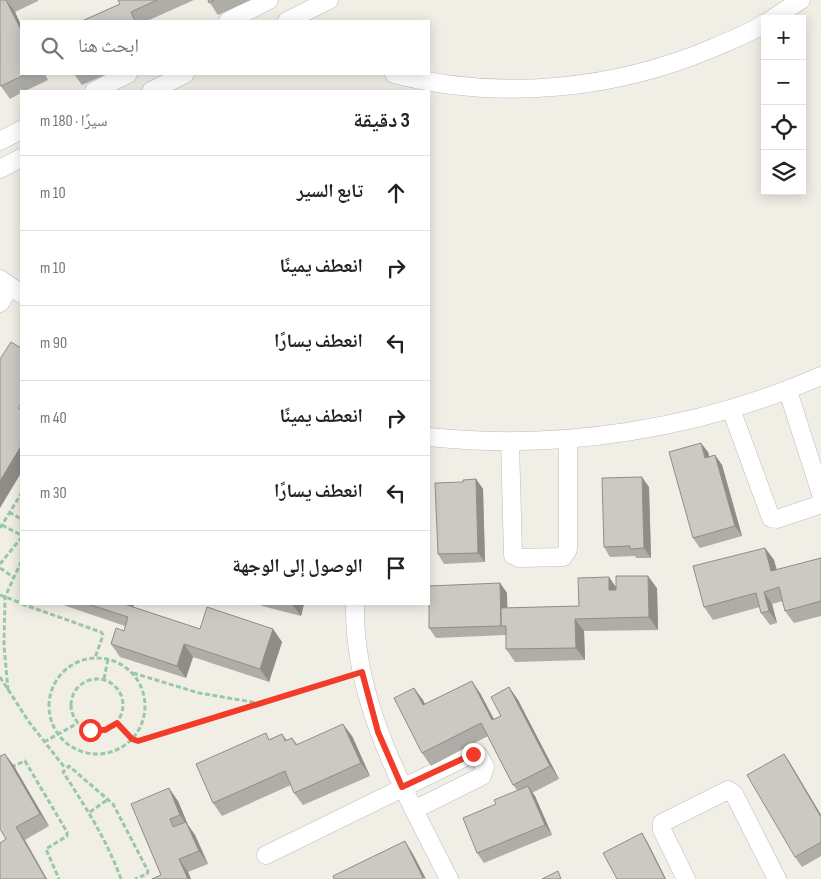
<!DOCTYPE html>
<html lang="ar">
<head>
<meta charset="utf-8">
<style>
	body { margin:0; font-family:"Sofia Sans Condensed","Noto Naskh Arabic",sans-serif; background:#f6f6f6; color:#222; direction:rtl }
	.controls { position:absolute; right:15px; top:15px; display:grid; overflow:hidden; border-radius:0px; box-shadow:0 2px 12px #0003 }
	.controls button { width:45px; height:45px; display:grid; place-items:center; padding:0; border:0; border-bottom:1px solid #e0e0e0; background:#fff; color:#222; font:25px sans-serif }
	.stop { position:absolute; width:15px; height:15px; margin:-11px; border:4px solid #f33b2a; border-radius:50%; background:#fff }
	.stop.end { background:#f33b2a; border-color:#fff; box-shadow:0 1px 5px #0008 }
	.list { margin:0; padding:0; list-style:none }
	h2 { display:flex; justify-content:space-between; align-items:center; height:65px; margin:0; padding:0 20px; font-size:21px }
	h2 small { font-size:16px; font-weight:400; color:#767676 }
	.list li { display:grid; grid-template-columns:32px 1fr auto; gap:15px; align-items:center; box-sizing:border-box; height:75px; padding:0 20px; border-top:1px solid #e0e0e0 }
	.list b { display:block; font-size:19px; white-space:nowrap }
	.list em { font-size:16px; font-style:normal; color:#767676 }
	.icon { flex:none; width:28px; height:28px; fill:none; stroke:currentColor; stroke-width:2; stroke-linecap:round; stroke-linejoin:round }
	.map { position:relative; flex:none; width:821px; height:879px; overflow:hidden; direction:ltr }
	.search { position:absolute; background:#fff; box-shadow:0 2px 12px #0003; left:20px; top:20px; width:410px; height:55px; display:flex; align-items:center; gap:12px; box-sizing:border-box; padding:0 18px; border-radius:0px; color:#767676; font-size:19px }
	.panel { position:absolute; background:#fff; box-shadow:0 2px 12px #0003; left:20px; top:90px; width:410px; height:515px; border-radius:0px; direction:rtl }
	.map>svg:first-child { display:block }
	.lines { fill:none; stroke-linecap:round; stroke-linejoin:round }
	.minor-casing { stroke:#b8bcc0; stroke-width:19 }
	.path { stroke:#99c8a7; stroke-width:3; stroke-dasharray:5 2.5; stroke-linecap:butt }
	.minor { stroke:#fff; stroke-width:18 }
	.wall { fill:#afada8 }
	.shaded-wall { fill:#8f8d88 }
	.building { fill:#ccc9c3; stroke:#8f8d88 }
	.route { stroke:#f33b2a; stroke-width:6 }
</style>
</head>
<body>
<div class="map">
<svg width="821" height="879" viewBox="0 0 821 879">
	<rect width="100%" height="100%" fill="#f1eee6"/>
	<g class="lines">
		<g class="minor-casing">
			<path id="minor" d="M772,19L801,0
				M228,21L269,0
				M287,21L329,0
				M394,74C499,101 614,90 713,48C731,40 749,34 765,23
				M94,91L128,74
				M151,91L185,74
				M0,141L21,130
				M0,169L21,158
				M0,279L21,294
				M0,303L10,287
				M788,391L821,494
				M731,409L771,518L777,519L819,505L821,501
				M429,437C560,451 700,429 821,376
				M510,441L513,555L519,558L563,557L568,549V439
				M355,604C353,704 406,793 449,879
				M266,855L470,755L479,756L485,767L482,776L414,810
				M686,879L662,830V823L728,790L734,794L777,879"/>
		</g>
		<path class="path" d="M9,512L21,519
			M2,525L21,535
			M0,528L21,494
			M0,564L21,538
			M0,568L13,577
			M0,595L21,603
			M22,604L101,632L103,635L95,658
			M49 706a48 48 0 1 1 96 0a48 48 0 1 1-96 0Z
			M133,673L199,693L258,703
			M0,677L29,722L65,768
			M71 705a26 26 0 1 1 52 0a26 26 0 1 1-52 0Z
			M104,679L108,659
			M8,690L4,645L5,597L21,562
			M117,723L132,739L138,741L347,677
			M44,742L78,723
			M11,767L25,761L67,832V836L46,849L59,879
			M90,812L107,800
			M121,879C107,840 85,806 63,772L69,766L113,804L148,871L147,874L135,879"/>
		<use href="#minor" class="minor"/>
	</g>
	<path class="wall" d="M0,0H38V1L15,12L21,25V74H45L48,80L25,91H21V93L10,99L0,85Z
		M118,0H194L147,21H82L120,4Z
		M208,0H251L218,15Z
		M74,74H107L82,85Z
		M708,452L709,457L715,455L722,465L742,536L700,548L693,538Z
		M476,479L483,489L485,562L444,564L438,554L463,482Z
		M649,487L651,558H636L635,556L610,557L604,547Z
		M765,548L774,560L777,570L821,558V616L794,623L785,611L783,601L772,604L777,623L770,625L761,613L760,607L713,620L704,607Z
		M609,577L616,588H657L658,630L584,631L585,660L515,662L506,649V635L436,638L429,628L500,583L507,593V608L579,606Z
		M60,604H134L133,607L200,629H273L282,642L269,682L193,657L186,678L120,657L111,644L124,631L125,626Z
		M260,604H304L301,616L262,606Z
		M509,687L518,700L559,779L532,793L535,796L552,835L484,863L477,853L496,804L517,790L513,785L488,736L431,766L422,753L414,688L425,704L480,693L494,719L501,716Z
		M282,734L287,740L292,738L297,744L352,736L370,776L303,805L294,793L291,785L222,816L213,803L270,739Z
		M5,754L14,766L49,826L25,840L6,839Z
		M784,754L790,763L821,815V856L802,867L795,857Z
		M178,801L188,825L195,835L208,864L188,872L191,879H152L161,875L131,804Z"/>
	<path class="shaded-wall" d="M6,0L15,12L21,25V30Z
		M701,443L708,452L712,467L705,458Z
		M21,446V473L0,508V481Z
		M715,455L722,465L742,536L735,526Z
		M642,477L649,487L651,558L644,548Z
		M476,479L483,489L485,562L478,553Z
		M765,548L774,560L780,584L771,571Z
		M648,576L657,588L658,630L649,617Z
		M609,577L618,590V603L609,590Z
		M500,583L507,593L508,629L506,626H502Z
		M764,592L772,604L777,623L769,611Z
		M122,604H134L130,616Z
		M292,604H304L301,616Z
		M575,619L584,631L585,660L576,648Z
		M273,629L282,642L269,682L260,669Z
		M184,644L193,657L186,678L177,666Z
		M472,681L480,693L501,733L492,720Z
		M509,687L518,700L559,779L550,766Z
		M414,688L423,700L432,718L423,705Z
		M343,724L352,736L370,776L361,763Z
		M5,754L14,766L49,826L40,814Z
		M784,754L790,763L821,815V817Z
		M528,786L535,796L552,835L545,825Z
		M169,788L178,801L188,825L195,835L208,864L199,851L187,825L180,815Z
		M16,827L25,840L47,879H46Z
		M642,833L648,843L666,879H665Z
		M405,841L413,854L426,879L423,878Z
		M179,859L188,872L191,879H188Z"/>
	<path class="building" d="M0,0H6L21,30V74H26L1,86L0,85Z
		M118,0H157L131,12L135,21H82L120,4Z
		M208,0H214L209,3Z
		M11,342L21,348V404L18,408L21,410V446L0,481V359Z
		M701,443L705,458L715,455L735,526L693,538L669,452Z
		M642,477L644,548L630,549V546L604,547L602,478Z
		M476,479L478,553L438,554L435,483L463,482V480Z
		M765,548L771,571L821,558V601L785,611L779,587L764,592L769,611L761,613L756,593L704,607L693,566Z
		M616,576H648L649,617L575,619L576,648L506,649V626H501V608L579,606L578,578L609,577V590H616Z
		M500,583L501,626L429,628V586Z
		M88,604H124L200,629L207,607L273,629L260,669L184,644L177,666L111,644L116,628L124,631L128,617Z
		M472,681L492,720L501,716L491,697L509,687L550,766L513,785L481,723L422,753L394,698L414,688L423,705Z
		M343,724L361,763L294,793L285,771L213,803L196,764L266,733L269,740L282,734L285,741L292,738L296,745Z
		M5,754L40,814L16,827L46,879H0V843L6,839L0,829V756Z
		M784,754L821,817V842L795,857L747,775Z
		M528,786L545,825L477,853L463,818L496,804L494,800Z
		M169,788L180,815L170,819L173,827L186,822L199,851L179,859L188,879H152L161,875L131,804Z
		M642,833L665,879H617L603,853Z
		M405,841L423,878L421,879H334L333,876Z
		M558,871L561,879H542Z"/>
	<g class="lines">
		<path class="route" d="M90,730H105L117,723L132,739L138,741L362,672L378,732L402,787L473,754"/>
	</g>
</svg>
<div class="controls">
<button>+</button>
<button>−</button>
<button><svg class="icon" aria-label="locate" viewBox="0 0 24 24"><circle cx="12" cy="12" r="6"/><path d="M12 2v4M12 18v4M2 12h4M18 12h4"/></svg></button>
<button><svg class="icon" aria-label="layers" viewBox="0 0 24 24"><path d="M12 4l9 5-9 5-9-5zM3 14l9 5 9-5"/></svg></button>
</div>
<div class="stop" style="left:90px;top:730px"></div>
<div class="stop end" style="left:473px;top:754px"></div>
<div class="search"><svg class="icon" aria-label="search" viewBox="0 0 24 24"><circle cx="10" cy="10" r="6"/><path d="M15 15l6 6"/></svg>ابحث هنا</div>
<section class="panel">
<h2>3 دقيقة<small>سيرًا · 180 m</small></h2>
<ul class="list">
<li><svg class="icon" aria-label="ahead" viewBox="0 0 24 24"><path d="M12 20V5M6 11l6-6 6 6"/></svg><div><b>تابع السير</b></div><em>10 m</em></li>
<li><svg class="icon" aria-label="right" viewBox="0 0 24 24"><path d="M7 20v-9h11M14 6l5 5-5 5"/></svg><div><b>انعطف يمينًا</b></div><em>10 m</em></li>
<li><svg class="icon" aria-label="left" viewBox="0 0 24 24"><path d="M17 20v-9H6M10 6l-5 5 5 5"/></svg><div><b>انعطف يسارًا</b></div><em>90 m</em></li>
<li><svg class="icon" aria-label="right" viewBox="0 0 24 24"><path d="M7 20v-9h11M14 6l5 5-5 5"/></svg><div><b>انعطف يمينًا</b></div><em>40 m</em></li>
<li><svg class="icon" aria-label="left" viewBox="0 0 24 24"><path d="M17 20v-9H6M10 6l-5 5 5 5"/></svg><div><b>انعطف يسارًا</b></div><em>30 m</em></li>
<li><svg class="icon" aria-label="arrive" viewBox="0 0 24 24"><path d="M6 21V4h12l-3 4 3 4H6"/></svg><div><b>الوصول إلى الوجهة</b></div></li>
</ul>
</section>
</div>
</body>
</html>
